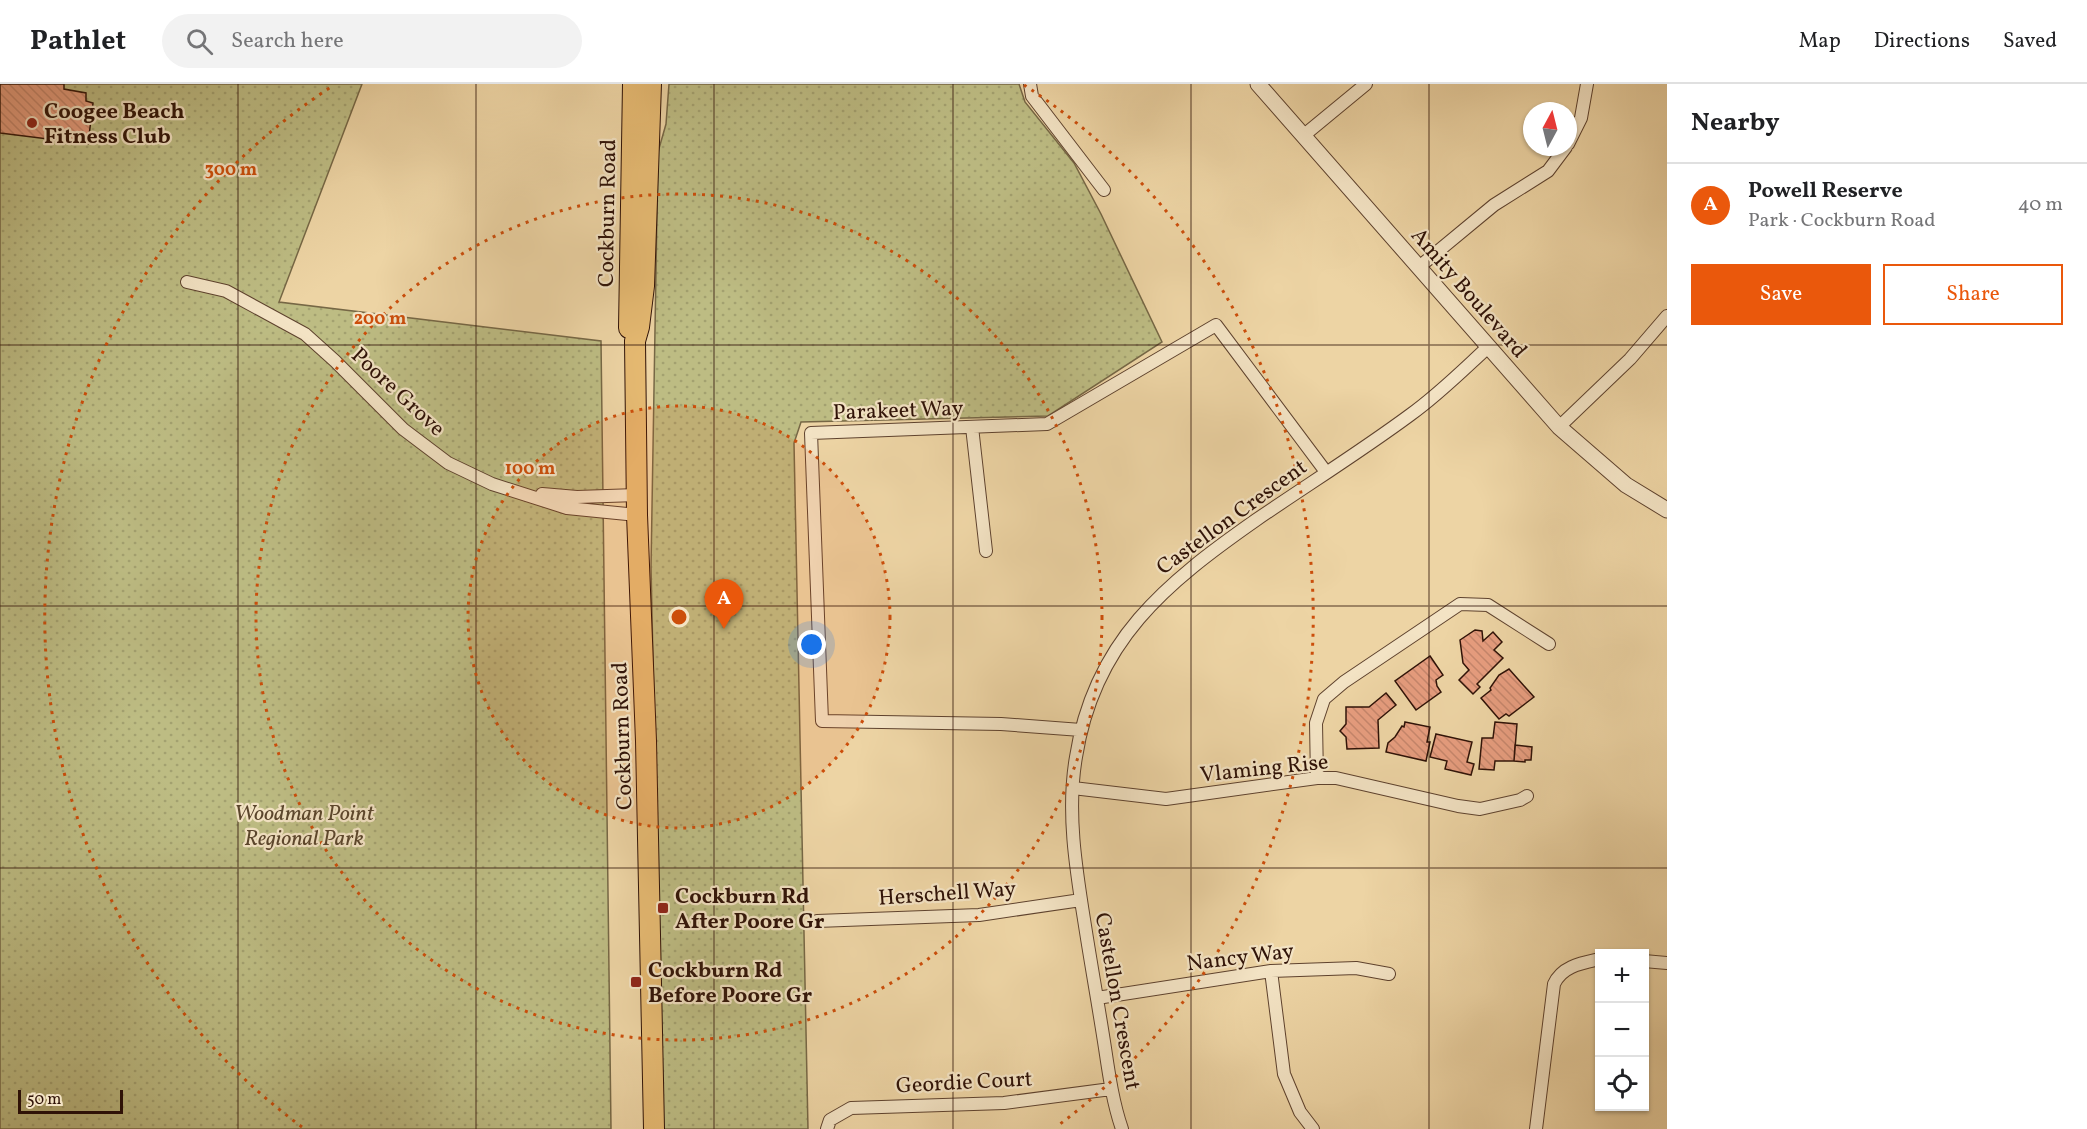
<!DOCTYPE html>
<html lang="en">
<head>
<meta charset="utf-8">
<style>
	body { margin:0; font-family:Vollkorn,serif; background:#f2f2f2; color:#202124 }
	.controls { position:absolute; right:18px; bottom:18px; display:grid; overflow:hidden; border-radius:0px; box-shadow:0 2px 4px #0004 }
	.controls button { width:54px; height:54px; display:grid; place-items:center; padding:0; border:0; border-bottom:2px solid #e0e0e0; background:#fff; color:#202124; font:30px sans-serif }
	.compass { position:absolute; left:1523px; top:18px; width:54px; height:54px; border-radius:50%; background:#fff; box-shadow:0 2px 4px #0004; rotate:7deg }
	.scale { position:absolute; left:18px; bottom:15px; width:105px; box-sizing:border-box; padding-left:6px; border:3px solid #2f1207; border-top:0; font-size:16px; line-height:21px; white-space:nowrap; color:#2f1207; -webkit-text-stroke:4px #f3e3c4; paint-order:stroke }
	.you { position:absolute; left:812px; top:561px; width:21px; height:21px; margin:-15px; border:4px solid #fff; border-radius:50%; background:#1a73e8; box-shadow:0 0 0 9px #1a73e833 }
	.badge { display:grid; place-items:center; width:39px; height:39px; border-radius:50%; background:#ea580c; color:#fff; font-size:20px; font-weight:700 }
	.pin { position:absolute; translate:-50% -50px; filter:drop-shadow(0 2px 3px #0008) }
	.pin::after { content:''; position:absolute; top:32px; width:21px; height:18px; background:inherit; clip-path:polygon(0 0,100% 0,50% 100%) }
	.list { margin:0; padding:0; list-style:none }
	h2 { display:flex; justify-content:space-between; align-items:center; height:78px; margin:0; padding:0 24px; font-size:26px }
	h2 small { font-size:20px; font-weight:400; color:#757577 }
	.list li { display:grid; grid-template-columns:39px 1fr auto; gap:18px; align-items:center; box-sizing:border-box; height:84px; padding:0 24px; border-top:2px solid #e0e0e0 }
	.list b { display:block; font-size:22px; white-space:nowrap }
	.list p { margin:0; font-size:20px; white-space:nowrap; color:#757577 }
	.list em { font-size:20px; font-style:normal; color:#757577 }
	.actions { display:flex; gap:12px; padding:18px 24px }
	.actions a { flex:1; padding:14px 0; border:2px solid #ea580c; border-radius:0px; text-align:center; font-size:21px; color:#ea580c }
	.actions .main { background:#ea580c; color:#fff }
	.icon { flex:none; width:33px; height:33px; fill:none; stroke:currentColor; stroke-width:2; stroke-linecap:round; stroke-linejoin:round }
	.map { position:relative; flex:none; width:1667px; height:1045px; overflow:hidden }
	header { display:flex; align-items:center; gap:36px; box-sizing:border-box; height:84px; padding:0 30px; background:#fff; border-bottom:2px solid #e0e0e0 }
	header strong { font-size:28px }
	nav { display:flex; gap:33px; margin-inline-start:auto; font-size:21px }
	.search { width:420px; height:54px; background:#f2f2f2; display:flex; align-items:center; gap:15px; box-sizing:border-box; padding:0 21px; border-radius:33px; color:#757577; font-size:22px }
	main { display:flex }
	aside { flex:1; background:#fff }
	.map>svg:first-child { display:block }
	.park { fill:url(#park-dots); stroke:#766745; stroke-width:1.5 }
	.building { fill:url(#building-back-hatch); stroke:#2f1207; stroke-width:1.5 }
	.lines { fill:none; stroke-linecap:round; stroke-linejoin:round }
	.minor-casing { stroke:#5e422e; stroke-width:14 }
	.tertiary-casing { stroke:#5e422e; stroke-width:17 }
	.primary-casing { stroke:#2f1207; stroke-width:22 }
	.minor { stroke:#f3e3c4; stroke-width:12 }
	.tertiary { stroke:#f3e3c4; stroke-width:15 }
	.primary { stroke:#e6ba72; stroke-width:20 }
	.grid { fill:none; stroke:#2f1207; stroke-width:1.5; stroke-opacity:0.55 }
	.ring { fill:none; stroke:#cc4e0b; stroke-width:3; stroke-dasharray:3 6 }
	.poi-dot { fill:#8f2418; stroke:#f3e3c4; stroke-width:2 }
	.labels { text-anchor:middle; stroke-width:4.5; stroke-linejoin:round; paint-order:stroke }
	.poi-label { font-size:22px; font-weight:bold; fill:#2f1207; stroke:#f3e3c4; text-anchor:start }
	.street-label { font-size:22px; fill:#2f1207; stroke:#f3e3c4 }
	.park-label { font-size:22px; font-style:italic; fill:#5a452c; stroke:#f3e3c4 }
	.centre { fill:#cc4e0b; stroke:#f3e3c4; stroke-width:3 }
	.ring-label { font-size:18px; text-anchor:middle; font-weight:bold; fill:#cc4e0b; stroke:#f3e3c4; stroke-width:4.5; stroke-linejoin:round; paint-order:stroke }
</style>
</head>
<body>
<header>
<strong>Pathlet</strong>
<div class="search"><svg class="icon" aria-label="search" viewBox="0 0 24 24"><circle cx="10" cy="10" r="6"/><path d="M15 15l6 6"/></svg>Search here</div>
<nav><a>Map</a><a>Directions</a><a>Saved</a></nav>
</header>
<main>
<div class="map">
<svg width="1667" height="1045" viewBox="0 0 1667 1045">
	<defs>
		<pattern id="park-dots" width="8" height="8" patternUnits="userSpaceOnUse" patternTransform="scale(1.5)"><rect width="8" height="8" fill="#bdbc83"/><path d="M2 2h.1M6 6h.1" fill="none" stroke="#a3a170" stroke-width="1.8" stroke-linecap="round"/></pattern>
		<pattern id="building-back-hatch" width="6" height="6" patternUnits="userSpaceOnUse" patternTransform="scale(1.5)"><rect width="6" height="6" fill="#e79d7f"/><path d="M-1 5l2 2M0 0l6 6M5-1l2 2" fill="none" stroke="#c6866c"/></pattern>
	</defs>
	<rect width="100%" height="100%" fill="#edd4a4"/>
	<filter id="stains"><feTurbulence type="fractalNoise" baseFrequency=".00333" numOctaves="4"/><feColorMatrix values="0 0 0 0 .2 0 0 0 0 .09 0 0 0 0 .02 0 0 0 .5 -.17"/></filter>
	<radialGradient id="worn" r=".72"><stop offset=".6" stop-color="#630" stop-opacity="0"/><stop offset="1" stop-color="#630" stop-opacity=".3"/></radialGradient>
	<path class="park" d="M0,0H362L279,218L601,257L611,1045H0Z
		M669,0H1019L1025,18L1074,79L1101,130L1162,258L1048,332L801,338L794,359L808,1045H663L651,483L658,68L666,40Z"/>
	<path class="building" d="M0,0H64V5L86,9V17L93,19L88,60L0,49Z
		M1475,546L1482,547L1483,557L1493,548L1502,558L1494,566L1503,574L1477,600L1480,603L1473,610L1459,596L1469,586L1463,579L1460,556Z
		M1430,572L1443,591L1436,596L1437,602L1441,608L1416,626L1395,597Z
		M1509,585L1534,613L1509,632L1506,630L1499,635L1481,614L1491,606L1490,604L1499,591Z
		M1386,609L1396,621L1378,636L1379,664L1347,665L1346,653L1340,647L1346,640V623H1369Z
		M1405,638L1430,643L1427,658H1430L1426,677L1386,668L1388,659L1395,653L1402,642L1404,643Z
		M1495,638L1517,640L1514,677H1495L1494,686L1479,685L1482,654H1493Z
		M1436,650L1472,658L1467,678L1474,680L1471,691L1445,685L1447,677L1430,673Z
		M1515,661L1532,663L1531,676H1525V678L1514,677Z"/>
	<g class="lines">
		<g class="minor-casing">
			<path id="minor" d="M1030,0L1032,12L1104,106
				M1303,52L1366,0
				M1568,60L1581,34L1587,0
				M1419,183L1494,121L1548,87L1566,63
				M187,198L226,207L305,250L335,277L403,345L448,379L492,400L567,424L637,431
				M972,343L986,467
				M1559,343L1630,275L1667,232
				M542,410L577,413L637,411
				M1081,646L1001,640L822,637L811,349L1047,340L1216,241L1326,388
				M1317,694L1316,639L1324,615L1344,598L1460,520L1488,521L1549,560
				M1073,704L1166,715L1317,694H1336L1458,722L1480,725L1520,716L1527,712
				M817,837L979,831L1081,816
				M1644,877L1667,879
				M1271,887L1284,990L1300,1028L1313,1045
				M1097,914L1271,887L1356,884L1389,890
				M827,1045L830,1036L851,1024L1004,1019L1111,1005
				M1122,1045C1113,1019 1109,991 1105,964C1099,925 1092,886 1086,848C1077,791 1066,730 1076,673C1094,557 1166,499 1256,436C1307,401 1360,368 1410,331C1438,311 1462,287 1487,264
				M1536,1045L1554,900C1562,882 1582,879 1600,875"/>
		</g>
		<g class="tertiary-casing">
			<path id="tertiary" d="M1258,0L1559,343L1626,401L1667,426"/>
		</g>
		<g class="primary-casing">
			<path id="primary" d="M651,0L644,202L639,243L635,257L637,431L646,657L654,1045
				M629,244L633,0"/>
		</g>
		<use href="#minor" class="minor"/>
		<use href="#tertiary" class="tertiary"/>
		<use href="#primary" class="primary"/>
	</g>
	<path class="grid" d="M238,0V1045M476,0V1045M714,0V1045M953,0V1045M1191,0V1045M1429,0V1045M0,261H1667M0,522H1667M0,784H1667"/>
	<circle cx="679" cy="533" r="211" fill="#cc4e0b" fill-opacity=".12"/>
	<g class="ring">
		<circle cx="679" cy="533" r="211"/>
		<circle cx="679" cy="533" r="423"/>
		<path d="M302 1043A634 634 0 0 1 334 1M1024 1A634 634 0 0 1 1056 1043"/>
	</g>
	<g class="poi-dot">
		<circle cx="32" cy="39" r="6"/>
		<rect x="657" y="818" width="12" height="12" rx="3"/>
		<rect x="630" y="892" width="12" height="12" rx="3"/>
	</g>
	<g class="labels">
		<g class="poi-label">
			<text x="44" y="34">Coogee Beach<tspan x="44" dy="25">Fitness Club</tspan></text>
			<text x="675" y="819">Cockburn Rd<tspan x="675" dy="25">After Poore Gr</tspan></text>
			<text x="648" y="893">Cockburn Rd<tspan x="648" dy="25">Before Poore Gr</tspan></text>
		</g>
		<g class="street-label">
			<text transform="translate(606 129) rotate(-89)" y="8">Cockburn Road</text>
			<text transform="translate(1470 208) rotate(49)" y="8">Amity Boulevard</text>
			<text transform="translate(399 307) rotate(43)" y="8">Poore Grove</text>
			<text transform="translate(898 325) rotate(-2)" y="8">Parakeet Way</text>
			<text transform="translate(1231 432) rotate(-36)" y="8">Castellon Crescent</text>
			<text transform="translate(621 652) rotate(-92)" y="8">Cockburn Road</text>
			<text transform="translate(1264 683) rotate(-6)" y="8">Vlaming Rise</text>
			<text transform="translate(947 808) rotate(-4)" y="8">Herschell Way</text>
			<text transform="translate(1240 872) rotate(-7)" y="8">Nancy Way</text>
			<text transform="translate(1119 917) rotate(80)" y="8">Castellon Crescent</text>
			<text transform="translate(964 997) rotate(-3)" y="8">Geordie Court</text>
		</g>
		<g class="park-label">
			<text x="304" y="736">Woodman Point<tspan x="304" dy="25">Regional Park</tspan></text>
		</g>
	</g>
	<circle cx="679" cy="533" r="9" class="centre"/>
	<g class="ring-label">
		<text x="231" y="91">300 m</text>
		<text x="380" y="240">200 m</text>
		<text x="530" y="390">100 m</text>
	</g>
	<rect width="100%" height="100%" filter="url(#stains)"/>
	<rect width="100%" height="100%" fill="url(#worn)"/>
</svg>
<div class="controls">
<button>+</button>
<button>−</button>
<button><svg class="icon" aria-label="locate" viewBox="0 0 24 24"><circle cx="12" cy="12" r="6"/><path d="M12 2v4M12 18v4M2 12h4M18 12h4"/></svg></button>
</div>
<svg class="compass" viewBox="-18 -18 36 36"><path d="M0-13l5 13h-10z" fill="#e53935"/><path d="M0 13l5-13h-10z" fill="#757577"/></svg>
<div class="scale">50 m</div>
<div class="you"></div>
<div class="pin badge" style="left:724px;top:545px">A</div>
</div>
<aside>
<h2>Nearby<small></small></h2>
<ul class="list">
<li><span class="badge">A</span><div><b>Powell Reserve</b><p>Park · Cockburn Road</p></div><em>40 m</em></li>
</ul>
<div class="actions"><a class="main">Save</a><a>Share</a></div>
</aside>
</main>
</body>
</html>
